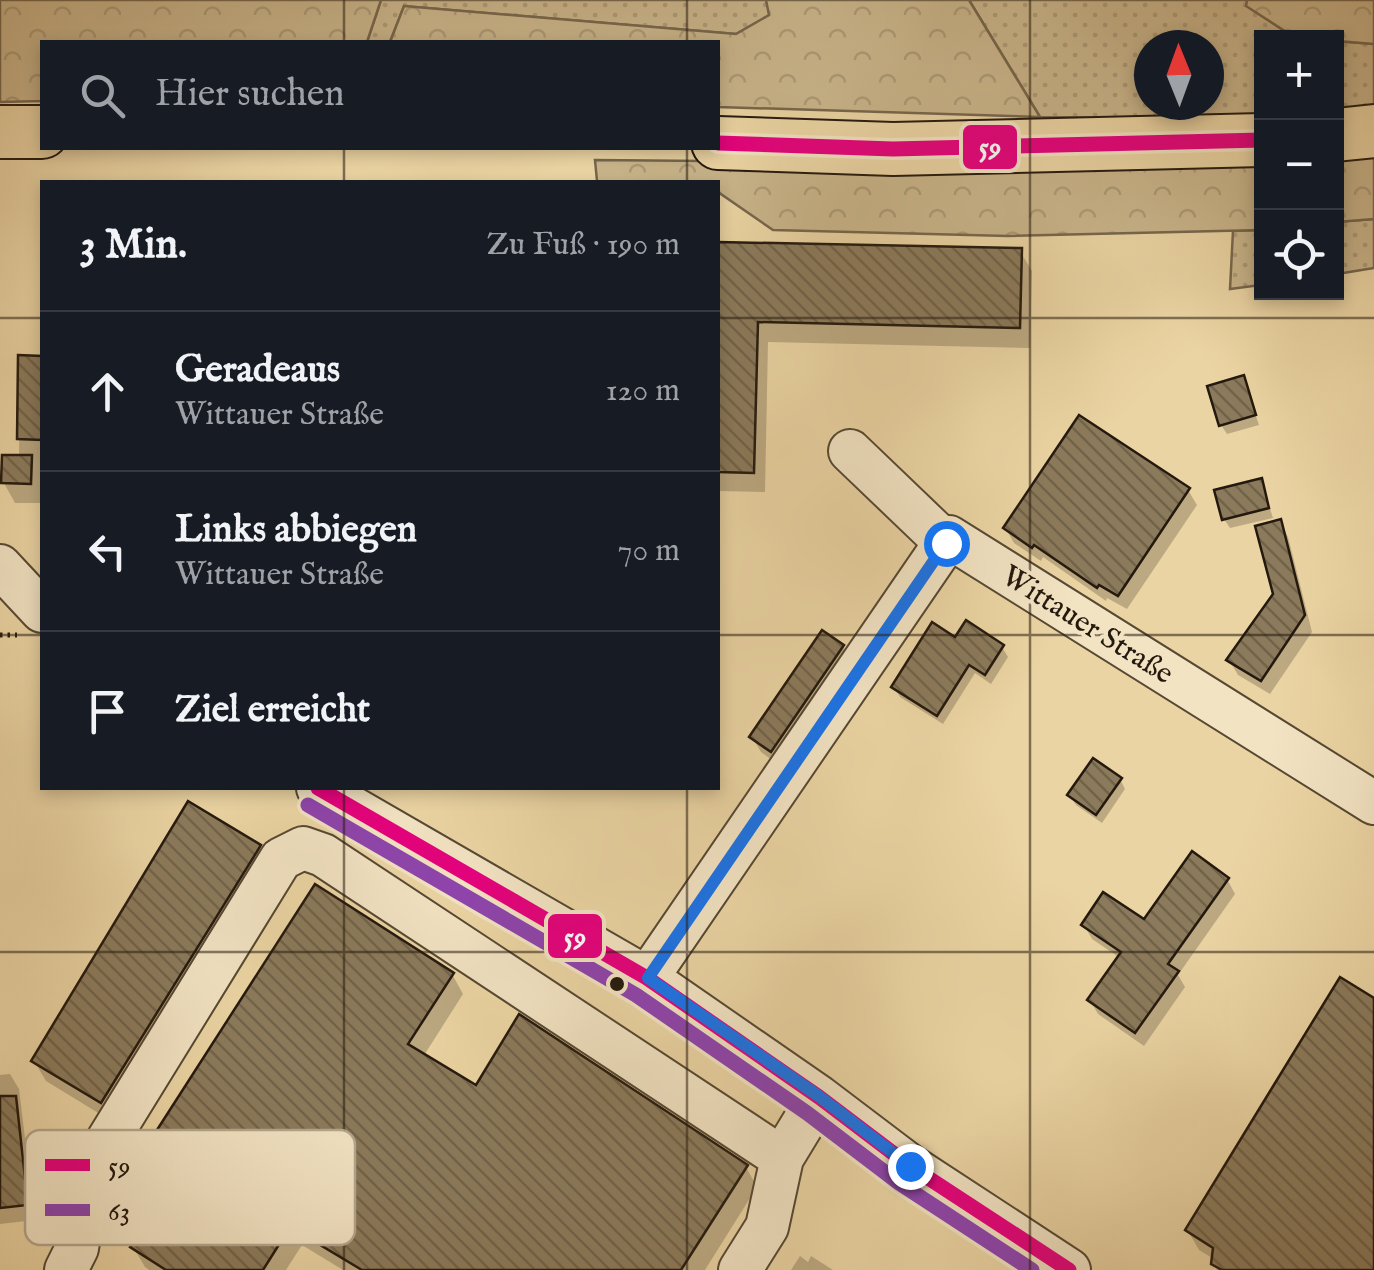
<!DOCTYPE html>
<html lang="de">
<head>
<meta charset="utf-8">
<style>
	body { margin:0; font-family:"IM FELL English",serif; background:#20242c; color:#f1f3f6 }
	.controls { position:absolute; right:30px; top:30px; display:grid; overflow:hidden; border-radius:0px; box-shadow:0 5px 15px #0003 }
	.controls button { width:90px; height:90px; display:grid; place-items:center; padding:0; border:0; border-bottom:2px solid #363941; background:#171b24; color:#f1f3f6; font:50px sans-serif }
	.compass { position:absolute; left:1134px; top:30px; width:90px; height:90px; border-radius:50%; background:#171b24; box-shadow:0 5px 15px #0003; rotate:359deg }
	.stop { position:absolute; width:30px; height:30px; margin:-22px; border:8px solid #1a73e8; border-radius:50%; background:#fff }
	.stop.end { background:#1a73e8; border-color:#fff; box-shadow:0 2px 10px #0008 }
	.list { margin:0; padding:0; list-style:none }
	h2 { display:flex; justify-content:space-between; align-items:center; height:130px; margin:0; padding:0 40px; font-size:42px }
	h2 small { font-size:32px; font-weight:400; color:#9ea1a6 }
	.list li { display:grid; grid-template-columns:65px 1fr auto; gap:30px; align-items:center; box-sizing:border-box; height:160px; padding:0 40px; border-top:2px solid #363941 }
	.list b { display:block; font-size:38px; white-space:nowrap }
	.list p { margin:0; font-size:32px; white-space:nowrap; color:#9ea1a6 }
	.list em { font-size:32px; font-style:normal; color:#9ea1a6 }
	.icon { flex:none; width:55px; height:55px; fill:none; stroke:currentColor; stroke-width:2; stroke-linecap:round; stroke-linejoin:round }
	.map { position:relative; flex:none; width:1374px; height:1270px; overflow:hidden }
	.search { position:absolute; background:#171b24; box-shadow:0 5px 15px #0003; left:40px; top:40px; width:680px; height:110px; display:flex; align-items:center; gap:25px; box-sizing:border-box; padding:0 35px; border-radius:0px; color:#9ea1a6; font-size:38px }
	.panel { position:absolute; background:#171b24; box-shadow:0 5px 15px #0003; left:40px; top:180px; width:680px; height:610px; border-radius:0px }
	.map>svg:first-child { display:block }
	.grass { fill:url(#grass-dots); stroke:#76664c; stroke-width:2.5; fill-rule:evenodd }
	.forest { fill:url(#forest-crowns); stroke:#76664c; stroke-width:2.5 }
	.shadow { fill:#0003 }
	.building { fill:url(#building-back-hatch); stroke:#24190e; stroke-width:2.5 }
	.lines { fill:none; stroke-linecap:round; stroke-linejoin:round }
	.minor-casing { stroke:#564833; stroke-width:46 }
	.major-casing { stroke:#24190e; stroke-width:56 }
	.path { stroke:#24190e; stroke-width:5; stroke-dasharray:2.5 5; stroke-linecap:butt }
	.minor { stroke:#f2e3c3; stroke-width:42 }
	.major { stroke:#ebd4a3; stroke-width:52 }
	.bus-1-casing { stroke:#f2e3c3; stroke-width:22 }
	.bus-2-casing { stroke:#f2e3c3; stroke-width:22 }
	.bus-1 { stroke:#e5007d; stroke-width:15 }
	.bus-2 { stroke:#8e44ad; stroke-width:15 }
	.route { stroke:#1a73e8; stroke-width:12 }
	.grid { fill:none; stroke:#24190e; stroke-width:2.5; stroke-opacity:0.55 }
	.bus-dot { fill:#24190e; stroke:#f2e3c3; stroke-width:4 }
	.labels { text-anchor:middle; stroke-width:8; stroke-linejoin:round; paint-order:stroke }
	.street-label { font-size:30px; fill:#24190e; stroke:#f2e3c3 }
	.key { fill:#f2e3c3; stroke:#b4a68d; stroke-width:2.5 }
	.key-label { font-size:28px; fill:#24190e }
	.line-badge { stroke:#f2e3c3; stroke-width:4 }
	.badge-label { font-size:28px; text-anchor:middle; font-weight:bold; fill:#fff }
</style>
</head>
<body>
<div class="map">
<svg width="1374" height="1270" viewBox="0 0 1374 1270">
	<defs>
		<pattern id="grass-dots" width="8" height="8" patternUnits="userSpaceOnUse" patternTransform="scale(2.5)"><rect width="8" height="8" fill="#c9b48a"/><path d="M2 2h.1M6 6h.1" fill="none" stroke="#ac9a76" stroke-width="1.8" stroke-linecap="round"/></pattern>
		<pattern id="forest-crowns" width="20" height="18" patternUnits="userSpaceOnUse" patternTransform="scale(2.5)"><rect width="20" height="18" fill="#c9b48a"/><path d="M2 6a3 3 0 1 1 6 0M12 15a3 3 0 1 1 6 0" fill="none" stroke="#ac9a76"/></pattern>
		<pattern id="building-back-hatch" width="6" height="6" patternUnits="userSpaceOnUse" patternTransform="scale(2.5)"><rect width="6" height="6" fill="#8b7a5b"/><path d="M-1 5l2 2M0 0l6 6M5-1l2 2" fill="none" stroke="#71634a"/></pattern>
	</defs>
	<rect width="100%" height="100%" fill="#ebd4a3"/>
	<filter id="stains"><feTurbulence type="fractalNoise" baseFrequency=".002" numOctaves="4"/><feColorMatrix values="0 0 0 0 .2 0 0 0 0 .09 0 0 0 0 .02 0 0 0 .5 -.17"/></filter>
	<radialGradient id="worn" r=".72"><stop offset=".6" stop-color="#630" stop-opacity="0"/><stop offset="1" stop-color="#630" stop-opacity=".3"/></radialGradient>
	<path class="grass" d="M381,0H766L770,15L736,34L404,6L390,42H367Z
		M969,0H1247V6L1294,37L1262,38L1261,119L1040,117ZM1149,45H1209V105H1149Z
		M1336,41L1374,44V112L1337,114Z
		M1374,219V268L1337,274L1336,222Z
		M1261,230V285L1230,289L1233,231Z"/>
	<path class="forest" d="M0,0H381L367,42H42V101L0,102Z
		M766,0H969L1040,117L718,107V42H390L404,6L736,34L769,15Z
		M1247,0H1374V44L1337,41L1336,38L1294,37L1246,6Z
		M1374,157V219L1337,222V160Z
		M595,160L1261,166V230L1008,236L773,230L718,192V182L597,181Z"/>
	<path class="shadow" d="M718,244L1020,251L1032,271L1030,348L768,342L765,492L718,491Z
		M20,358H42V503H15L4,483L19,458Z
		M1243,378L1259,425L1227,434L1221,425Z
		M1261,481L1273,518L1230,528L1224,519Z
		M1188,490L1197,505L1127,609L1107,598L1106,601L1043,557L1041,561L1014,543L1006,529Z
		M1280,522L1288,537L1312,632L1270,694L1238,675L1229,660L1276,594Z
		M823,634L843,647L851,662L780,766L761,752L752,737Z
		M956,640L1002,647L1008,657L991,684L975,673L943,724L900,697L894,687Z
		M1120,779L1125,789L1102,823L1076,805L1070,795Z
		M259,846L271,866L113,1122L46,1081L34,1061Z
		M1227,879L1235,894L1178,975L1185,987L1144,1046L1098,1014L1090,1000L1120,958L1092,939L1084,925L1145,922Z
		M452,974L463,994L423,1057L476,1089L746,1167L757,1187L705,1270H343L302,1245L286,1270H149L145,1267L133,1247L143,1231L127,1220L115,1200Z
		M1374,1001V1270H1217L1214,1259L1199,1250L1188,1231Z
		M10,1074L19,1089L35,1220L0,1224V1075Z
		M800,1256L808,1262L811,1256L833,1270H791Z"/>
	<path class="building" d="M718,242L1022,248L1020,328L758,322L754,473L718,472Z
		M18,355L42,356V440L17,439Z
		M1244,375L1256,415L1219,426L1207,386Z
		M1079,415L1190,488L1118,596L1099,585L1097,588L1034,545L1032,548L1003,528Z
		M2,455H32L31,484L1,483Z
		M1262,478L1269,508L1222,520L1214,490Z
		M1281,519L1305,615L1261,681L1226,660L1273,594L1255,526Z
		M966,620L1004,645L985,675L969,665L937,716L891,687L932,622L955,637Z
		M822,630L844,645L771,752L749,737Z
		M1093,758L1122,778L1096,815L1067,795Z
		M188,801L261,845L101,1103L31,1061Z
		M1192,851L1229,878L1168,964L1179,971L1135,1033L1087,1000L1121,952L1081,925L1103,892L1144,919Z
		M315,884L454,973L408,1044L476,1085L519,1014L748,1165L681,1270H362L290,1227L263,1270H166L130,1247L146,1222L112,1200Z
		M1340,977L1374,998V1270H1222L1211,1264L1213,1248L1185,1230Z
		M0,1096H16L28,1205L0,1208Z"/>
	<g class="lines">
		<g class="minor-casing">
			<path id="minor" d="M850,451L946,543
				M0,566L42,611
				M318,788L647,978L819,1097L910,1166L1069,1270
				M647,978L949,537L1374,803
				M782,1158L819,1097
				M66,1270L77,1248L90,1169L281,859L303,848L323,855L782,1158L767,1227L740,1270"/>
		</g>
		<g class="major-casing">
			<path id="major" d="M0,132H42
				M1336,135L1374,131
				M718,143L893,149L1262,140"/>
		</g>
		<path class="path" d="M0,635H17"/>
		<use href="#minor" class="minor"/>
		<use href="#major" class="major"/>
		<g class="bus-1-casing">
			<path id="bus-1" d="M718,143L893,149L1262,140
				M318,788L647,978L819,1097L910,1166L1069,1270"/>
		</g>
		<g class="bus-2-casing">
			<path id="bus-2" d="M308,805L636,995L807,1113L899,1183L1032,1270"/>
		</g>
		<use href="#bus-1" class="bus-1"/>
		<use href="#bus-2" class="bus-2"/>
	</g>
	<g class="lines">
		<path class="route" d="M910,1166L820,1097L648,978L946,543"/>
	</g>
	<path class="grid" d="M344,0V42M687,0V42M1030,0V1270M344,148V182M687,148V182M0,318H42M718,318H1374M0,635H42M718,635H1374M344,788V1270M687,788V1270M0,952H1374"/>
	<circle class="bus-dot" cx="617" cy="984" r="9"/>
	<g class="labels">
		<g class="street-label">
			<text transform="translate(1088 624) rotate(32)" y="10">Wittauer Straße</text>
		</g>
	</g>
	<rect x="25" y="1130" width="330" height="115" rx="15" class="key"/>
	<rect x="45" y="1159" width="45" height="12" fill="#e5007d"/>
	<rect x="45" y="1204" width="45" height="12" fill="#8e44ad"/>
	<g class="key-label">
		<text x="108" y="1175">59</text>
		<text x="108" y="1220">63</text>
	</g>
	<g class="line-badge">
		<rect x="961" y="123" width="58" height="48" rx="10" fill="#e5007d"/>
		<rect x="546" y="912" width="58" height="48" rx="10" fill="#e5007d"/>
	</g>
	<g class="badge-label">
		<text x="990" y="156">59</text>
		<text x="575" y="946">59</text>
	</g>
	<rect width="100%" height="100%" filter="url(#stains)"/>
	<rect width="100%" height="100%" fill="url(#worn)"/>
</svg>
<div class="controls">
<button>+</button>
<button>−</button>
<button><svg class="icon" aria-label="locate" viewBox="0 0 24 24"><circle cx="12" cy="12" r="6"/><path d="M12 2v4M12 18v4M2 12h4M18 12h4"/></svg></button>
</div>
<svg class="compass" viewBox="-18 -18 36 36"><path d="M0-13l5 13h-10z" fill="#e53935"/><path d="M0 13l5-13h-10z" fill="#9ea1a6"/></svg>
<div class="stop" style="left:946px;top:543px"></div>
<div class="stop end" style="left:910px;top:1166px"></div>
<div class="search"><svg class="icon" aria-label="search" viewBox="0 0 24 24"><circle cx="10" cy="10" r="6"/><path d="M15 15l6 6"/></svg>Hier suchen</div>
<section class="panel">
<h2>3 Min.<small>Zu Fuß · 190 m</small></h2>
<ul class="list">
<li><svg class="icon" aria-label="ahead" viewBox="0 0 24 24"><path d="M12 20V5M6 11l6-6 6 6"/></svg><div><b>Geradeaus</b><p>Wittauer Straße</p></div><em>120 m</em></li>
<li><svg class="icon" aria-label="left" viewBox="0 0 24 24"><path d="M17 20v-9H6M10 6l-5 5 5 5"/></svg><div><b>Links abbiegen</b><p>Wittauer Straße</p></div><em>70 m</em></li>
<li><svg class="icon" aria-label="arrive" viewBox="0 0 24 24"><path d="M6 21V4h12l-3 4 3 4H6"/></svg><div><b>Ziel erreicht</b></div></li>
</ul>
</section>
</div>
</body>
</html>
